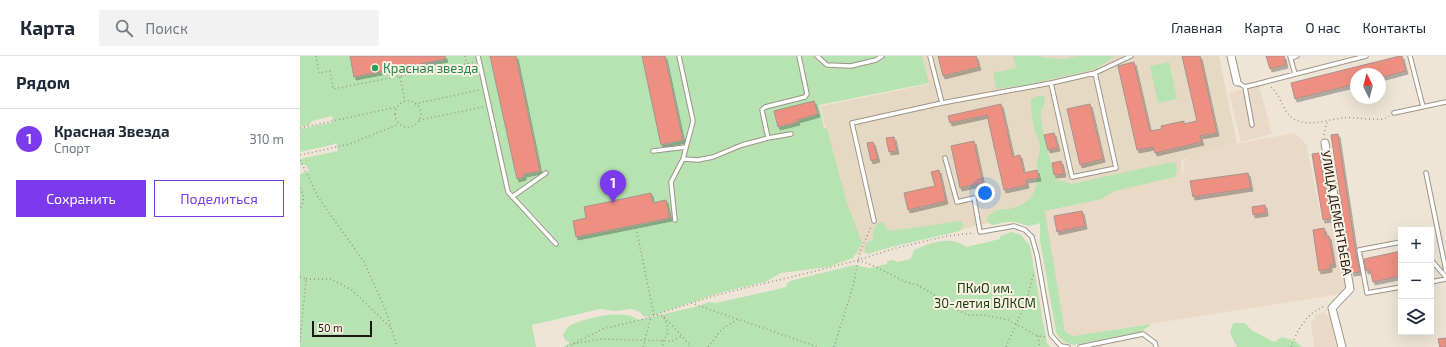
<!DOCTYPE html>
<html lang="ru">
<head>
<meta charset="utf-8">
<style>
	body { margin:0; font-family:"Exo 2",sans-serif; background:#f2f2f3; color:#1f2937 }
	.controls { position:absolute; right:12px; bottom:12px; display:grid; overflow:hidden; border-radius:0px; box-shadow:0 4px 16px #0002 }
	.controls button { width:36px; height:36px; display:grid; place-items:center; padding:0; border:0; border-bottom:1px solid #e0e1e3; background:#fff; color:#1f2937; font:20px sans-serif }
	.compass { position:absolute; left:1050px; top:12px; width:36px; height:36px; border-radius:50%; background:#fff; box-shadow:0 4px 16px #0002; rotate:354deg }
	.scale { position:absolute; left:12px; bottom:10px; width:60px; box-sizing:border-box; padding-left:4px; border:2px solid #1b1712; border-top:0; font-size:11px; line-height:14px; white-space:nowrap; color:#1b1712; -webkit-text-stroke:3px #fcf2e3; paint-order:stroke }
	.you { position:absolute; left:685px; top:137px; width:14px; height:14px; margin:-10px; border:3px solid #fff; border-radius:50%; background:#1a73e8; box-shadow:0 0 0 6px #1a73e833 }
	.badge { display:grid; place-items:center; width:26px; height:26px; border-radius:50%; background:#7c3aed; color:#fff; font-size:13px; font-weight:700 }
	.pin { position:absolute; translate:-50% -33px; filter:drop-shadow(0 1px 2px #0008) }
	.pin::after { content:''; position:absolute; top:21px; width:14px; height:12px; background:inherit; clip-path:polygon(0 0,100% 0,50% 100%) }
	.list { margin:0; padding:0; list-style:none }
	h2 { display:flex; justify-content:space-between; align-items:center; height:52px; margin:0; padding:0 16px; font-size:17px }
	h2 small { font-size:13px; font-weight:400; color:#747a83 }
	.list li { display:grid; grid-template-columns:26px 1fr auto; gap:12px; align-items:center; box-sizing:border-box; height:60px; padding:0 16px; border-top:1px solid #e0e1e3 }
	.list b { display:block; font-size:15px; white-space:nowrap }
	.list p { margin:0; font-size:13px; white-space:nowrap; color:#747a83 }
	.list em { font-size:13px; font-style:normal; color:#747a83 }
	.actions { display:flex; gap:8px; padding:12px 16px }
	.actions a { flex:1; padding:9px 0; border:1px solid #7c3aed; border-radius:0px; text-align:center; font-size:14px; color:#7c3aed }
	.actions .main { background:#7c3aed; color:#fff }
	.icon { flex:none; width:22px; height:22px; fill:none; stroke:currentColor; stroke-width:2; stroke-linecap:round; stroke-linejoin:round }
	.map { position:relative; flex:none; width:1146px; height:291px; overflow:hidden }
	header { display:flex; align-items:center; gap:24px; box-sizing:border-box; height:56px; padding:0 20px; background:#fff; border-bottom:1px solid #e0e1e3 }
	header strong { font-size:19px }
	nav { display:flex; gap:22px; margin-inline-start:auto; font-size:14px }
	.search { width:280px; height:36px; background:#f2f2f3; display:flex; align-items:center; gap:10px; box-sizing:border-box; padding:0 14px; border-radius:0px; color:#747a83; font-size:15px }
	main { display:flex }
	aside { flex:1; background:#fff }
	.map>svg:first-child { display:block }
	.built { fill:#e6d9c3 }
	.industrial { fill:#ebd9c8 }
	.green { fill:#b6e3b1 }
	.building { fill:#ee9081; stroke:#a5928f; filter:url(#shadow) }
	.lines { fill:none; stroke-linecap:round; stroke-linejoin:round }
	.lane-casing { stroke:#9d9487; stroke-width:5.5 }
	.street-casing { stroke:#9d9487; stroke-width:9 }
	.path { stroke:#9e968b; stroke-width:1.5; stroke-dasharray:1 3; stroke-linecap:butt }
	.lane { stroke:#fff; stroke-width:3.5 }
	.street { stroke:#fff; stroke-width:7 }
	.leisure-dot { fill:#2e9e5b; stroke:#fcf2e3; stroke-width:1.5 }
	.labels { text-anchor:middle; stroke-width:4; stroke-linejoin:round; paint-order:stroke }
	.leisure-label { font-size:13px; fill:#27864d; stroke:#fcf2e3; text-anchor:start }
	.street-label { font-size:13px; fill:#1b1712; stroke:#fcf2e3 }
	.park-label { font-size:13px; fill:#123d0f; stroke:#fcf2e3 }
</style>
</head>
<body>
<header>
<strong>Карта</strong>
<div class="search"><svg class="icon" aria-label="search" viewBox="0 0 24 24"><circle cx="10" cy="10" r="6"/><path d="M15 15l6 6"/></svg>Поиск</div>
<nav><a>Главная</a><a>Карта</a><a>О нас</a><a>Контакты</a></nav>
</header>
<main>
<aside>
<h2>Рядом<small></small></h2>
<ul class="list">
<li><span class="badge">1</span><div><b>Красная Звезда</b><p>Спорт</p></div><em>310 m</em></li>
</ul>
<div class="actions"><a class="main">Сохранить</a><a>Поделиться</a></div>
</aside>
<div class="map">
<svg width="1146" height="291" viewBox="0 0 1146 291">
	<defs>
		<filter id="shadow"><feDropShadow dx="2" dy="3" stdDeviation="0" flood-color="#0004"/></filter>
	</defs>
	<rect width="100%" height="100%" fill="#eee5d6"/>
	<path class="built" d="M622,0H919L937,88L901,98L887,101L881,105L882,113L879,121L871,124L550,200L521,50L629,28Z"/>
	<path class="industrial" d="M959,29L972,78L941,86L929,37Z
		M995,77L1006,88L1022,165L1035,168L1046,232L1041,238L773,280L765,276L745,155L802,143L815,135L875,121L882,117L884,112L883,106L890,99L906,96L912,92Z
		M1025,256L1027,260L1030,259L1036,291H1014L1011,265L1015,263L1014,259Z"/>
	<path class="green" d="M0,0H622L629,27L519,49L524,72L527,73L547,147L562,187L553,202L528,211L481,217L465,226L419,237L357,258L347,261L343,260L340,256L332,253L315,255L300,253L232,269L236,291H0V118L9,115L6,109L0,108V103L38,95L36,86L35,88L0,96V73L33,66L32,60L12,65L9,69L0,71Z
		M713,0H740L746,2L765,3L777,0H815L796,13L726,29L696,33L693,17L716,12Z
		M869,6L877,43L858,47L850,10Z
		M737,40H744C747,50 741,49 741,57C740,67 752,115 757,124L771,128L872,106L876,108L877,114L875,121L815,135L802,143L745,155L765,276L773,280L852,268L841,276L774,289C765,287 760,284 756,276L740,184V167C725,172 728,169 715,166C707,164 699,168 692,169L687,165L688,160C690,158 693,156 696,155C700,153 705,153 709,153C725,150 738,139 736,122L739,121C737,115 736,109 738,102C739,98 740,95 740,90C739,85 738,82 736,78C733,70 730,52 731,43Z
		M661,165L663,169L660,175L595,190L567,198L565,197V190L568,186L573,184C573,175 572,169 582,166L590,175Z
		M711,176L721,179L730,190L747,288L751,291H263L270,287L265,284L263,279C265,276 267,271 271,269C285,262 326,252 338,264L399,250L409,246L416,247L487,231L486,229L490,225L554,209L570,212L587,208V205L592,204L598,206L611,203L614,194C630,187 651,179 666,191L700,183V180Z
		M933,267H945L951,274L974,286L982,281L995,285L1002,291H937L930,277Z"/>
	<path class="building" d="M50,0H145L146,3L54,21Z
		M190,0H216L240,115L224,118V121L217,123Z
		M342,0H365L383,84L361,89Z
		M638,0H676L679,11L643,20Z
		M882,0H900L917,77L900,80L902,86L855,97L853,91L837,94L818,10L834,6L850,75L862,73L861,70L884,65V68L897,65Z
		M966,0H984L986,9L970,13Z
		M1100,0H1102L1106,15L1080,22V18H1056V28L995,43L991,27Z
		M514,45L518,58L497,64L498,66L478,71L474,55Z
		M701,48L713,101L720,99L724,117L737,114L739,122L726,124L727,129L704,134L687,59L650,67L648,60Z
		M790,48L803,103L780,109L767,53Z
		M754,77L758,92L748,94L744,79Z
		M1038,78L1057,204L1060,216L1052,217L1031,79Z
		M594,81L597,95L589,96L586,82Z
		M674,85L683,127L660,132L651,90Z
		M573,86L578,103L571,105L567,87Z
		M1019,97L1031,163L1023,164L1012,98Z
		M761,105L764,118L754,119L752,107Z
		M639,114L646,145L608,154L604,137L635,130L631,116Z
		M948,117L951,132L893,141L890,125Z
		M351,137L353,147L366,144L370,162L276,181L273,165L286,162L284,151Z
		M965,149L966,157L953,159L952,151Z
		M782,155L785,170L757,176L754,160Z
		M1024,172L1026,180H1029L1034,208L1030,209V213L1019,215L1013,174Z
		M1101,195V220L1073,226L1070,214L1066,215L1064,203Z
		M1146,282V291H1140L1138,283Z"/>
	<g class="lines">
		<g class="lane-casing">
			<path id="lane" d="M178,0L208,136L256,188
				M517,0L527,9L551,10L576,4L582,0
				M630,0L642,47L751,27L795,17L831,0
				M990,0L995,18
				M1110,0L1123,51
				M991,2L997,0
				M937,26L945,31L1066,0
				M751,27L772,121L816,112L795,17
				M945,31L952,69
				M1094,57L1146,46
				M468,82L462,54L465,51L505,41L507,38L499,0
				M353,95L386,91
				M645,102L657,146L674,142L680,176L714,170L725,174L732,181L737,199L751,279L761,290L768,291
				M383,103L398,104L413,101L442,89L468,82L491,78
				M1126,117L1146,215
				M212,141L246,117
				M375,164L371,126L383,103L393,65L379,0
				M574,165L552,67L642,47
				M1101,186L1059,194L1067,237L1101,231
				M1131,204L1146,221
				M1131,226L1146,223
				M780,291L843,278L855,287L856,291"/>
		</g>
		<g class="street-casing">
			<path id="street" d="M931,0L937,26
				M1025,87L1050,233L1032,252L1042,291"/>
		</g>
		<path class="path" d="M16,0L19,17L30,15L33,33L174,6
			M165,0L167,8
			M100,21L105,45
			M971,31C982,40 983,59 996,64C1011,71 1029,63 1044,62C1051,61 1059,62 1066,63C1074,63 1083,65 1089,60
			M95 58a13 13 0 1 1 26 0a13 13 0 1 1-26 0Z
			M115,48L179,34
			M119,64L183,51
			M0,72L97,51
			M1024,79L1026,69L1029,64
			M0,99L50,88L99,68
			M0,104L18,141L64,206L86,255L97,291
			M0,132L4,141L1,151L0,150
			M336,172L354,259L363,260C368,269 370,277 363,285V291
			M558,204L572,209L606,226L617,229L630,236L655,253L668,259H685L708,264L738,280L747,281
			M0,221L6,223L0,286
			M6,223H31L52,234L91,272
			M391,247L518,291
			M364,261L382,280L391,291
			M738,280L740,291
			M273,288L300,283L372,285L382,280
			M267,291L303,273L348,262L354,259L420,238L512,216L558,204L596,192L647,180L674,177
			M343,291L351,261
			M408,291L422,273L438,263
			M534,291L553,230L560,196L571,171
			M706,291L726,246L734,216
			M991,291C997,274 1008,255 1026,250"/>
		<use href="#lane" class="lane"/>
		<use href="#street" class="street"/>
	</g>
	<circle class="leisure-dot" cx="75" cy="12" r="4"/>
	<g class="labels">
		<g class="leisure-label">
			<text x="83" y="17">Красная звезда</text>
		</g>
		<g class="street-label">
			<text transform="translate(1037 157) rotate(80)" y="5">УЛИЦА ДЕМЕНТЬЕВА</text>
		</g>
		<g class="park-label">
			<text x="685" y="237">ПКиО им.<tspan x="685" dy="15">30-летия ВЛКСМ</tspan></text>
		</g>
	</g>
</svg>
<div class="controls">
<button>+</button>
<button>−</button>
<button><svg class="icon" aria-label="layers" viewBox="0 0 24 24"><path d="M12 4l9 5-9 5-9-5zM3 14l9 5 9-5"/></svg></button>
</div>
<svg class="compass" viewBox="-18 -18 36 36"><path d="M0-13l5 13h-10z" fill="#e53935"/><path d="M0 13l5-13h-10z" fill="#747a83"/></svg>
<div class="scale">50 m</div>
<div class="you"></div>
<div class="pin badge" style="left:313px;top:147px">1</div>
</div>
</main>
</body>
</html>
